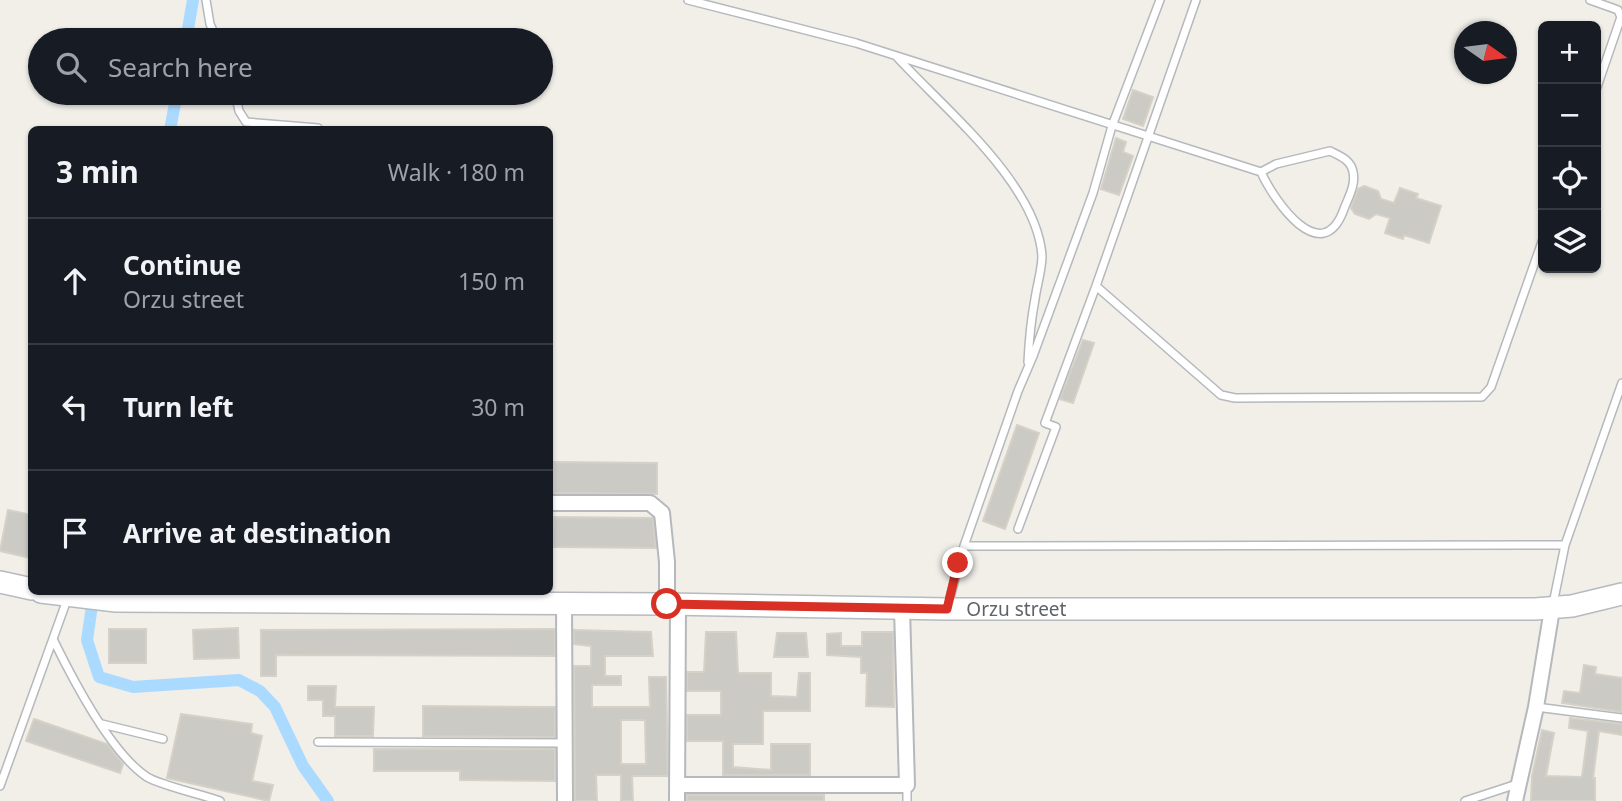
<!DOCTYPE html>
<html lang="en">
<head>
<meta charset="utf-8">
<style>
	body { margin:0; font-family:"Noto Sans",sans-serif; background:#20242c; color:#f1f3f6 }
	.controls { position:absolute; right:21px; top:21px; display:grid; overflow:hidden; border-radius:10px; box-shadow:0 2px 5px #0004 }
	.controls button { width:63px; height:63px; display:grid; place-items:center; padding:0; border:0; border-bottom:2px solid #363941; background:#171b24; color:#f1f3f6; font:35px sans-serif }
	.compass { position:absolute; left:1454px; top:21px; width:63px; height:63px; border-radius:50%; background:#171b24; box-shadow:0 2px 5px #0004; rotate:104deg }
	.stop { position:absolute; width:21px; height:21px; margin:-16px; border:5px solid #d93025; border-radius:50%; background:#fff }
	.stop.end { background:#d93025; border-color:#fff; box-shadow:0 2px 7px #0008 }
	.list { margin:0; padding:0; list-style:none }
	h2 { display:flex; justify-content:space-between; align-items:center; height:91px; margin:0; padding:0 28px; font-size:30px }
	h2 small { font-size:23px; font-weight:400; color:#9ea1a6 }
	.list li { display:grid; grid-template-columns:46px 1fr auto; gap:21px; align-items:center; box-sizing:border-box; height:126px; padding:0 28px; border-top:2px solid #363941 }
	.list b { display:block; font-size:26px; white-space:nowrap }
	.list p { margin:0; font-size:23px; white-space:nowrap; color:#9ea1a6 }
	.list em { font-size:23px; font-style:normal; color:#9ea1a6 }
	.icon { flex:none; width:38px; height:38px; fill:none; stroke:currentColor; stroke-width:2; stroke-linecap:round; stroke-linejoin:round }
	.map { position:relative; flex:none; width:1622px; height:801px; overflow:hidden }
	.search { position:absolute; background:#171b24; box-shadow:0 2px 5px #0004; left:28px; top:28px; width:525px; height:77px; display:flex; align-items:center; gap:18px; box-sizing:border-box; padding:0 24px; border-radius:38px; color:#9ea1a6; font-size:26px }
	.panel { position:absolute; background:#171b24; box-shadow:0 2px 5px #0004; left:28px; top:126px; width:525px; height:469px; border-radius:10px }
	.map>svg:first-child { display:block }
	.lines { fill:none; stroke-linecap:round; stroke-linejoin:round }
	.canal { stroke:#aadaff; stroke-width:12 }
	.building { fill:#cccac5; stroke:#d6d1c6; stroke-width:2; fill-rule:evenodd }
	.lane-casing { stroke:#b5b8bc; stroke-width:10 }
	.street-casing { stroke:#b5b8bc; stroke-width:18 }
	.secondary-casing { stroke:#b6babf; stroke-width:24 }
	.lane { stroke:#fff; stroke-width:7 }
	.street { stroke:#fff; stroke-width:14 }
	.secondary { stroke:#fff; stroke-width:21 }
	.route { stroke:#d93025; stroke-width:9 }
	.labels { text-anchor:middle; stroke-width:6; stroke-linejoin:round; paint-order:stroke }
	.street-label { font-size:19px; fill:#5f6368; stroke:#fff }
</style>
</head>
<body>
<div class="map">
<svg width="1622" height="801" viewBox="0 0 1622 801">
	<rect width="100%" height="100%" fill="#f1efe8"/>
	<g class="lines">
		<path class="canal" d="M186,40L193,0
			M170,130L177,93
			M94,592L87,640L99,677L133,687L239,680L260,691L275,707L303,766L328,801"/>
	</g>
	<path class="building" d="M1133,90L1153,97L1143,126L1123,119Z
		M1116,138L1126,142L1123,152L1133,156L1119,195L1101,189Z
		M1364,186L1378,191L1381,199L1394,203L1400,188L1418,194L1416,198L1441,206L1429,243L1404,235L1403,239L1385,233L1390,218L1376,214L1369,219L1355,214L1351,208L1358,189Z
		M1083,340L1094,343L1073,403L1060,399Z
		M1017,425L1039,433L1005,529L983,521Z
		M554,462L657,463V494L554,493Z
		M8,510L32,515L30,558L0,551Z
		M554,517L653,518L656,548L553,547Z
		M238,628L239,658L194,659L193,630Z
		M109,629H146V663H109Z
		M555,629V656L276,655V676H261V630Z
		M574,630L651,632L653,656H605V676H621V685H592V707H650L649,677H666L668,776H632L633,801H621V775H596L597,801H575L574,666H591V646L574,644ZM621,720H645L646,764H621Z
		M706,632H736L738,673H771V696L797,697L799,673H810V711H763V744H733V767L771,770V744H810V775H723V741H687V715H721V691H687V672H704Z
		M862,632H893L894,707L866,706L867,673H861V657L827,655V634L841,633V646H862Z
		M777,633H806L808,657H774Z
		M1584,665L1596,667L1595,674L1622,678V712L1562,703L1564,691L1580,693Z
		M308,686H336L335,707H374L373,736H335V716H323V700H308Z
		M423,706L555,707V737L423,736Z
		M181,714L252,724L251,733L262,736L252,781L273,785L269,801L167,778Z
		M1570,718L1622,724V735L1599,731L1593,778H1595V801H1531L1532,776L1542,730L1554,733L1546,776L1582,777L1588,731L1569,728Z
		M34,719L107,744L123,764L120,773L26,741Z
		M374,749H555V781L460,780V771H374Z
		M687,795H824V801H687Z"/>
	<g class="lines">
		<g class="lane-casing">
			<path id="lane" d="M206,0L210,24L217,40
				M688,0L856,43L1261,172L1276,164L1330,151C1340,156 1351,160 1353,172C1356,185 1348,198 1344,209C1322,270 1274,201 1261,172
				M1196,0L1096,286L1221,395L1235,398L1482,397L1491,387L1543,239
				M1590,0L1618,10L1621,17L1596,90
				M896,56C943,108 1037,183 1042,256C1042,269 1037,285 1035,299C1031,320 1029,341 1028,362
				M235,93L239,111L246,122L318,128
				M1018,529L1056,427L1045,423L1096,286
				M964,546L1565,545
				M1553,604L1565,545L1622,383
				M948,605L964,546L1018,391L1033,356L1093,193L1112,126L1160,0
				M53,639C72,678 111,753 147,777C160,785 203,795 220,801
				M1536,707L1622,718
				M102,724L163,739
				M318,742L564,743
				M0,786L68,597
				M907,801V785
				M1465,801L1517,784"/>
		</g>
		<g class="street-casing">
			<path id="street" d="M550,503H650L662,513L667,562V604
				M564,603L565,801
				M677,785H907L902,608
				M677,801L678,604
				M1515,801L1536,707L1552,609"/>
		</g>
		<g class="secondary-casing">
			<g id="secondary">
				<path d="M0,582L32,589"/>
				<path id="s1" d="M41,592L116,601L667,604L947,609H1535L1572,606L1622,594"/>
			</g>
		</g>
		<use href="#lane" class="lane"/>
		<use href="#street" class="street"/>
		<use href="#secondary" class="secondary"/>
	</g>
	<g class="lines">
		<path class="route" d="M667,604L947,609L958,563"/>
	</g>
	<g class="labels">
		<g class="street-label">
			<text dy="7" stroke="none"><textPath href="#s1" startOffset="976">Orzu street</textPath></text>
		</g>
	</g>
</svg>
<div class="controls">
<button>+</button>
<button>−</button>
<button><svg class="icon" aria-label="locate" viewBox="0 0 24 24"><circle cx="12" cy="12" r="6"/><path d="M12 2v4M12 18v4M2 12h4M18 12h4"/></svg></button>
<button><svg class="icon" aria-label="layers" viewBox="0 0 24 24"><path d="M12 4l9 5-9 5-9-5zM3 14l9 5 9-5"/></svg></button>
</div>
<svg class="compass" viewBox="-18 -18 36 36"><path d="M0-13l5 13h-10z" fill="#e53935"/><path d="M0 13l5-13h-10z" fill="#9ea1a6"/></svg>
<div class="stop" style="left:667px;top:604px"></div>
<div class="stop end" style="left:958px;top:563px"></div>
<div class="search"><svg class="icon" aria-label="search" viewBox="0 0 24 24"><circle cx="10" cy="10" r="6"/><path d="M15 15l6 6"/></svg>Search here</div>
<section class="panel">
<h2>3 min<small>Walk · 180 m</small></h2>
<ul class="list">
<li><svg class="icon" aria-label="ahead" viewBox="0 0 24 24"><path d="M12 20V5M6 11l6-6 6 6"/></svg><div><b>Continue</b><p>Orzu street</p></div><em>150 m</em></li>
<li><svg class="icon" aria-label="left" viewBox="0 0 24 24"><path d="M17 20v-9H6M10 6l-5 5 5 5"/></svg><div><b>Turn left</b></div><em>30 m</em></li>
<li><svg class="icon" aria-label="arrive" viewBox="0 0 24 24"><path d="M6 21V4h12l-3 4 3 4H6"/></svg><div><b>Arrive at destination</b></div></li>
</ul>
</section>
</div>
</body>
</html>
